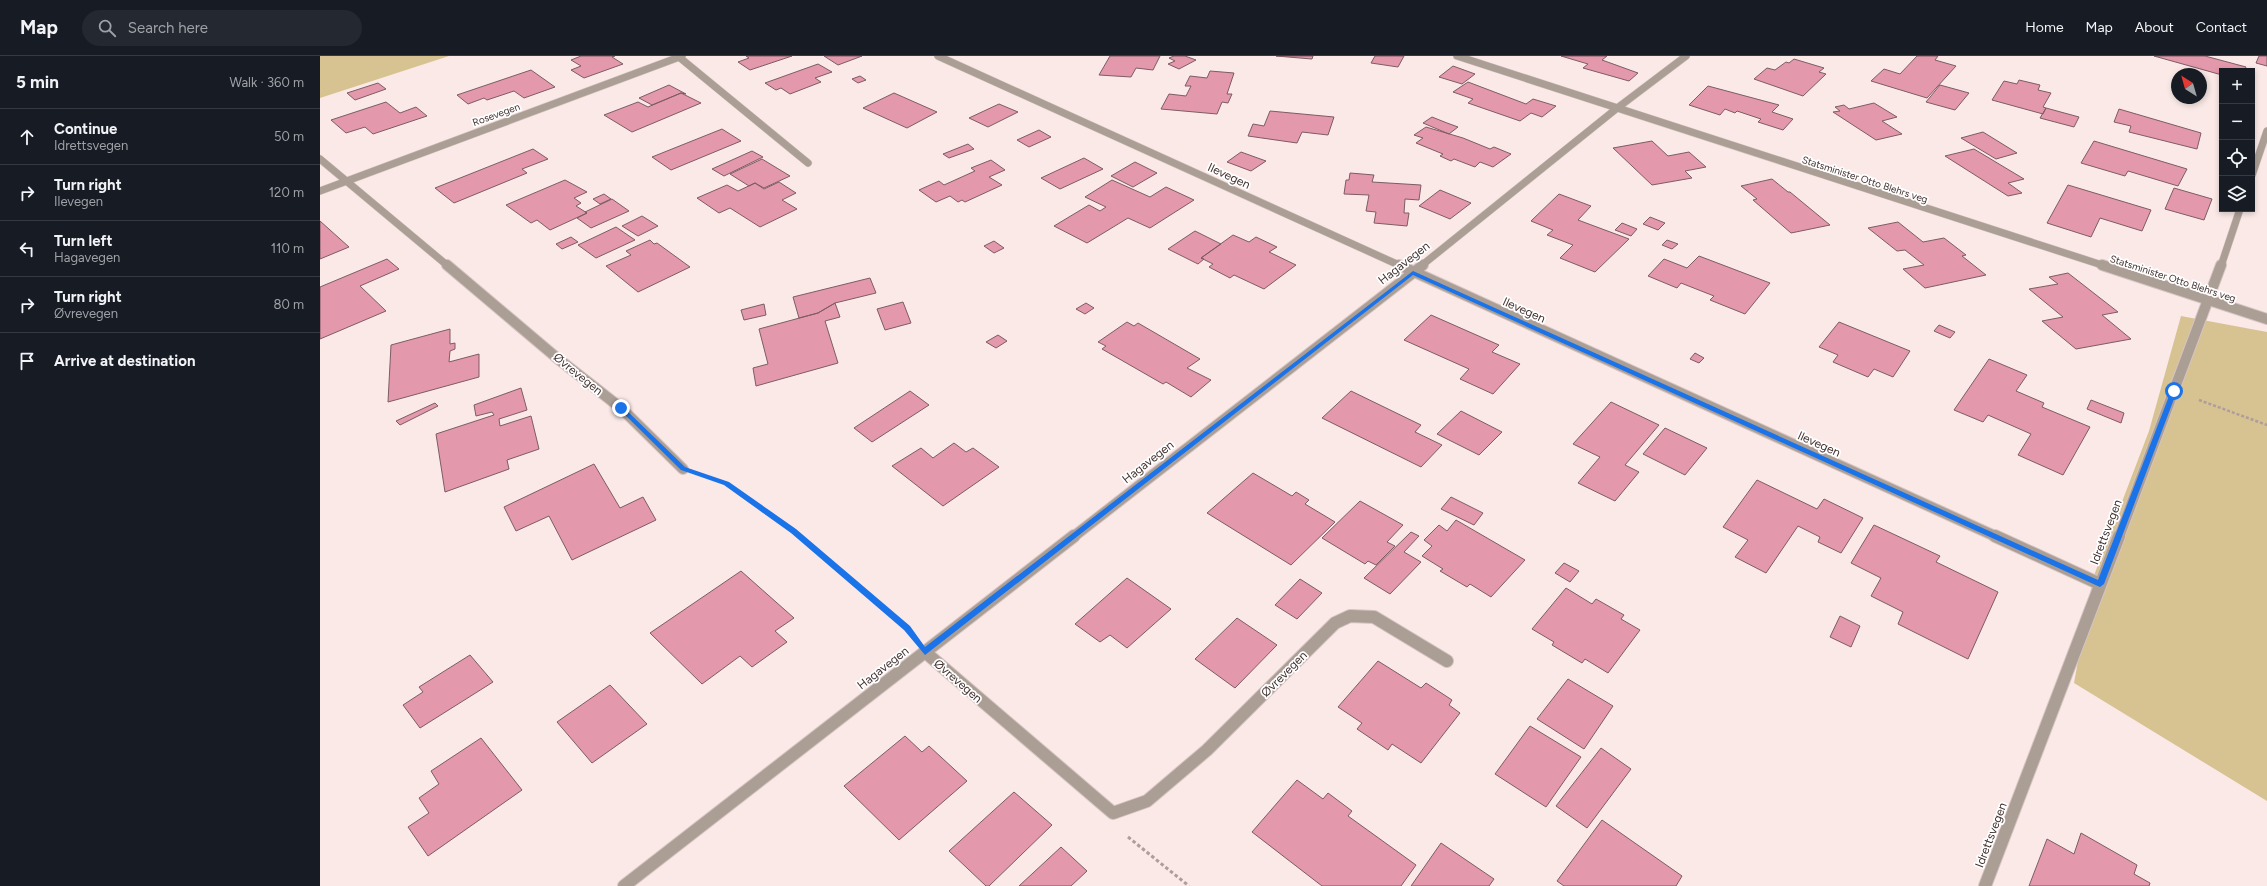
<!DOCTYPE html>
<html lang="en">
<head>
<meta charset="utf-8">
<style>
	body { margin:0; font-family:Figtree,sans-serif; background:#242831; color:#f1f3f6 }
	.controls { position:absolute; right:12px; top:12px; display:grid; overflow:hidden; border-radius:0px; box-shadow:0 2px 6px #0003 }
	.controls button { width:36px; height:36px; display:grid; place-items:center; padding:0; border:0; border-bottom:1px solid #363941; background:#171b24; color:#f1f3f6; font:20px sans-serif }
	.compass { position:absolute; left:1851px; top:12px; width:36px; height:36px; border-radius:50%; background:#171b24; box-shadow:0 2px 6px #0003; rotate:323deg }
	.stop { position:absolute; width:12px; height:12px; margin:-9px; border:3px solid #1a73e8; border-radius:50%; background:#fff }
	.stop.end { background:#1a73e8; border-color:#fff; box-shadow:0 1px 4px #0008 }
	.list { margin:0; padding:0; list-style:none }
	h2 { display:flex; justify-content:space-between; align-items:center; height:52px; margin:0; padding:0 16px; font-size:17px }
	h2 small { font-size:13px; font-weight:400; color:#9ea1a6 }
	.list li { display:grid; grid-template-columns:26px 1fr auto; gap:12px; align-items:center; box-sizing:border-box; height:56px; padding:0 16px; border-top:1px solid #363941 }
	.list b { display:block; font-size:15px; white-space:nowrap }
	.list p { margin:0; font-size:13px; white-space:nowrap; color:#9ea1a6 }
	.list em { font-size:13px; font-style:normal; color:#9ea1a6 }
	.icon { flex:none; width:22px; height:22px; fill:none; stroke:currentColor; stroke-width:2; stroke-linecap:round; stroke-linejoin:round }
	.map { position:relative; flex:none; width:1947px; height:830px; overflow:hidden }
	header { display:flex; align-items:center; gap:24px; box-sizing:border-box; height:56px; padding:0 20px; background:#171b24; border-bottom:1px solid #363941 }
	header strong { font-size:19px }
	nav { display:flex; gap:22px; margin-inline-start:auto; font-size:14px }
	.search { width:280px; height:36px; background:#242831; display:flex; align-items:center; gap:10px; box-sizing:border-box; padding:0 14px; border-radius:22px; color:#9ea1a6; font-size:15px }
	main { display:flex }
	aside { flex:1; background:#171b24 }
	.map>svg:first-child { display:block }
	.green { fill:#d7c292 }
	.building { fill:#e398ac; stroke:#7e5c64 }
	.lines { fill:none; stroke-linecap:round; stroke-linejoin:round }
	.minor-far2-casing { stroke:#d5c4c2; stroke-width:8 }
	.minor-far1-casing { stroke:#d5c4c2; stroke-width:12 }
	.minor-casing { stroke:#d5c4c2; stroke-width:14 }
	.path-far1 { stroke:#ae9d9b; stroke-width:2.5; stroke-dasharray:3 2; stroke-linecap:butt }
	.path { stroke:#ae9d9b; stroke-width:3; stroke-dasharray:3.5 2.5; stroke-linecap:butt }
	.minor-far2 { stroke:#ab9e95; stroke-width:7 }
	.minor-far1 { stroke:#ab9e95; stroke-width:10 }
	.minor { stroke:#ab9e95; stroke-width:12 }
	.route { fill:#1a73e8 }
	.labels { text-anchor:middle; stroke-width:3.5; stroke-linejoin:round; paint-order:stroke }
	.far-street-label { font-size:10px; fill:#423230; stroke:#fff }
	.street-label { font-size:12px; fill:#423230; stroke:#fff }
</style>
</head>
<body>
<header>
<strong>Map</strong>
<div class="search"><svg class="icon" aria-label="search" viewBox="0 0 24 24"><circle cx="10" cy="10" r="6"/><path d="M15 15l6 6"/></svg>Search here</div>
<nav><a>Home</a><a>Map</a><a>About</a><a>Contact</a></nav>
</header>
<main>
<aside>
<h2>5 min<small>Walk · 360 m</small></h2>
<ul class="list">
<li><svg class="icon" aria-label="ahead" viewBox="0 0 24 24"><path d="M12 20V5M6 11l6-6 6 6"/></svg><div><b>Continue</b><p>Idrettsvegen</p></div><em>50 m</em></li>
<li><svg class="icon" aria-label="right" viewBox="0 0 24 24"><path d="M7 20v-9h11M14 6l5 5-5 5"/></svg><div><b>Turn right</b><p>Ilevegen</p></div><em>120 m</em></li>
<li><svg class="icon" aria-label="left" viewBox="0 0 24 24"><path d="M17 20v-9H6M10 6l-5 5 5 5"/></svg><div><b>Turn left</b><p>Hagavegen</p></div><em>110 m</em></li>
<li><svg class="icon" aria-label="right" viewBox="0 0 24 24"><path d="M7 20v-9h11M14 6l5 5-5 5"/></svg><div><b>Turn right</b><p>Øvrevegen</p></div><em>80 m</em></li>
<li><svg class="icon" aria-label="arrive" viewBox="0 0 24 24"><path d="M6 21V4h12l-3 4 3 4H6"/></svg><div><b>Arrive at destination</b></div></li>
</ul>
</aside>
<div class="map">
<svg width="1947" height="830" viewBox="0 0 1947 830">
	<rect width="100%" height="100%" fill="#fae9e6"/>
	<path class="green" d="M0,0H129L0,42Z
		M1861,260L1947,276V745L1754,627L1773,522L1829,375Z"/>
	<path class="building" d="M261,0H295L292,1L303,8L264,22L251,14L261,10L251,4Z
		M426,0H472L430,14L418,6L429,2Z
		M504,0H542L518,9Z
		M790,0H840L833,14L816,12L811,21L779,19Z
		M854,0H865L876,4L859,13L848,8L855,5L849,2Z
		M956,0H993L992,3Z
		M1055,0H1084L1078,11L1051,7Z
		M1241,0H1287L1282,4L1318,17L1309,25L1263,12L1268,8Z
		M1597,0H1618L1615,4L1636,10L1607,42L1551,25L1564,13L1580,18Z
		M1834,0H1885L1926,11L1924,15H1902V19Z
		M1939,0H1947V10L1936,7Z
		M1474,3L1504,12L1499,16L1506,18L1483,40L1434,23L1447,12L1455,14L1466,6L1469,7Z
		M498,8L512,16L495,22L501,26L470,38L461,32L456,34L445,27Z
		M1133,10L1155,18L1142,28L1119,21Z
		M211,14L235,31L204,42L194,35L167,44L164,42L148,48L137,39Z
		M890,15L914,17L907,38H912L908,47L902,46L897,58L841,53L849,38L866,40L871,30H865L870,20L887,22Z
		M540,20L546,24L538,27L532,23Z
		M1699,24L1720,29L1718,34L1731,37L1723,51L1726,52L1723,58L1672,44L1684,25L1697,28Z
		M1148,26L1206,48L1213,43L1236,50L1222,61L1211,57L1200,65L1148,47L1153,43L1133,36Z
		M58,27L66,33L35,44L27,37Z
		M349,29L366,38L361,37L332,49L319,42Z
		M1620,29L1649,37L1635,54L1606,46Z
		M1388,30L1459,49L1452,56L1473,63L1463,74L1438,66L1441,63L1417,55L1415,57L1405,53L1400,59L1369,49Z
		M361,37L381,47L312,76L284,59L318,46L328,51Z
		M574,37L617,56L587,72L543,52Z
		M66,46L80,57L96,51L107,60L53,78L45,71L26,77L11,64Z
		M1554,47L1577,61L1562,65L1582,78L1556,84L1513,56L1520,55L1515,51L1524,49L1529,53Z
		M679,48L698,56L668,71L649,62Z
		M1726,52L1759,61L1754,71L1720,62Z
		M1799,53L1881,77L1877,93L1809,76L1811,70L1794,66Z
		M950,55L1014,61L1008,79L982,76L977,87L928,80L933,68L944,70Z
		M1112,61L1127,67L1138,71L1129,78L1103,67Z
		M1106,71L1143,82L1170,93L1174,91L1191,98L1173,111L1160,106L1155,111L1134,103L1131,105L1120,100L1123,98L1096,87L1103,82L1094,79Z
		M402,73L421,85L351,114L332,101Z
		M719,74L731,81L709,91L697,84Z
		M1663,76L1697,97L1676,103L1641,82Z
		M1332,85L1348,100L1369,96L1386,111L1365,115L1372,122L1332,129L1293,92Z
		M1774,85L1867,113L1858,130L1808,115L1805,120L1761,107Z
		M648,88L654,93L629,102L623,98Z
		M213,93L228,103L202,113L207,117L134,147L115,132Z
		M1654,93L1704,123L1688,127L1702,137L1688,140L1625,100Z
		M432,95L443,101L404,120L392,113Z
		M921,96L946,105L931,115L907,106Z
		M764,102L783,113L740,133L721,122Z
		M442,103L470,120L444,132L435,127L429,130L410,118Z
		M671,104L685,114L669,121L682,129L645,146L642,144L638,146L630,140L616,146L599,134L619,125L624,129L655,115L651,112Z
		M815,106L837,117L813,131L791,120Z
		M1030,117L1054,119L1052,126L1101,129L1099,144L1085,143L1084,157H1089L1087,170L1054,167L1056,156L1046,155L1049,139L1024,138L1026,124H1029Z
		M1452,123L1468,136H1470L1510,169L1471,177L1433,144L1437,143L1421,130Z
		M245,124L267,136L254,142L261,147L256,150L267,157L230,174L217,164L211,167L186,149Z
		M792,124L830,141L846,131L874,144L830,172L808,162L767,187L734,170L769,149L780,155L786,151L765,141Z
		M459,126L476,137L462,144L477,153L440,171L410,152L399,157L377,142L407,129L418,135L435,127L444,133Z
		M1748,129L1831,154L1822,175L1780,162L1771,181L1727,167Z
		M1854,132L1892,143L1884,164L1845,153Z
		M1120,134L1151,147L1130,163L1099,150Z
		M284,138L291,143L280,148L273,143Z
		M1239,138L1271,150L1258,164L1309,183L1275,216L1240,202L1253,189L1227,179L1233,174L1211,165Z
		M292,143L309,155L271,172L257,162L267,157L265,156Z
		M322,160L338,170L318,180L302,170Z
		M1330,161L1345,167L1338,174L1323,168Z
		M0,165L29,191L0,203Z
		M1578,166L1603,186L1624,182L1646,199L1642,200L1666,219L1605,232L1583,213L1604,209L1585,194L1577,195L1548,172Z
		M1302,167L1317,173L1311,180L1295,174Z
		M296,171L315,184L276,202L258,189Z
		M875,175L901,188L881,202L884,203L878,208L848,193Z
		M913,179L929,186L936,181L957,191L949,196L976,209L944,233L914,219L910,222L889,211L893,208L881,202Z
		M251,181L258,186L242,193L236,188Z
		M330,184L334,188L337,187L370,211L318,236L286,210L311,199L306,195Z
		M1347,184L1358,188L1352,193L1342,189Z
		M674,185L684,192L674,197L664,190Z
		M1379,200L1450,227L1425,258L1390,244L1394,240L1361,227L1357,232L1328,220L1344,203L1367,212Z
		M67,203L79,213L40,230L66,255L0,283V231Z
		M1748,217L1798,256L1782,259L1811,283L1756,293L1722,265L1743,261L1709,233L1738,228L1729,221Z
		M550,222L556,237L515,247L498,257L479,262L473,241Z
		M583,246L591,267L565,274L557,253Z
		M515,247L520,261L505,265L518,307L436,330L433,312L448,308L439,273L498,257Z
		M766,247L774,252L765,258L756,253Z
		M444,248L446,259L424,264L421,254Z
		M1111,259L1179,289L1172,296L1200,308L1173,338L1140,323L1149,313L1084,284Z
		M807,266L814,270L818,267L880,303L867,312L891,324L871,341L846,326L843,328L782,293L786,290L778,286Z
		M1519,266L1590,295L1573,321L1554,313L1548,321L1513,306L1518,299L1499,291Z
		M1619,269L1635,276L1630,282L1614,275Z
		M130,273V288L135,287V293L130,295L129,306L159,298V321L68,346L71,289Z
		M678,279L687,285L676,292L666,286Z
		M1375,297L1384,302L1379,307L1370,303Z
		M1669,303L1707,319L1696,335L1724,347L1722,351L1770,371L1743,419L1698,399L1711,378L1668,359L1663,366L1634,354Z
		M201,332L207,354L179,363L180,370L211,360L219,393L187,404L189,413L125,436L116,378L174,359L172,356L156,360L154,349Z
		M590,335L609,349L552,386L534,372Z
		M1031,335L1101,369L1095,376L1122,389L1101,411L1002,362Z
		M1771,344L1804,357L1801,367L1767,353Z
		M1291,346L1339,369L1305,409L1319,416L1295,445L1258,427L1280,401L1253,388Z
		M115,347L118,350L80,369L76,365Z
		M1141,355L1182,376L1159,399L1117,378Z
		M1345,372L1387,392L1365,419L1323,398Z
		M634,387L646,396L653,392L679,411L623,450L572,410L601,392L613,402Z
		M274,408L300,452L323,441L336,464L252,504L229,460L196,475L184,451Z
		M933,417L972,440L976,436L989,444L985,448L1015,466L971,509L887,457Z
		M1437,424L1497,453L1504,443L1543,462L1521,497L1498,486L1500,481L1478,470L1446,517L1415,501L1428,484L1403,471Z
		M1131,441L1163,457L1154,469L1121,453Z
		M1040,445L1083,469L1067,486L1075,490L1056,509L1048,505L1045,508L1002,482Z
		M1136,464L1205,504L1171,541L1150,528L1147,531L1120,515L1123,513L1102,500L1112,490L1104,484L1119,469L1127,475Z
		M1554,469L1620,500L1616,506L1678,536L1648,603L1578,568L1583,556L1551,540L1561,522L1531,507Z
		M1091,476L1099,480L1084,496L1101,506L1070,538L1044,522Z
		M1244,507L1259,515L1250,526L1235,517Z
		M421,515L474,562L455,575L467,586L432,611L420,600L382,628L330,577Z
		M807,522L851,553L807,592L790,579L780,586L755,568Z
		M980,523L1002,537L977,563L955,549Z
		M1246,532L1272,548L1276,543L1304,559L1301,563L1320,574L1288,617L1265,603L1262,607L1232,589L1234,586L1212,573Z
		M1520,560L1540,570L1531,591L1510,581Z
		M917,562L957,589L915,632L875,603Z
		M150,599L173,626L100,672L83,649L103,636L99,631Z
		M1058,605L1101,632L1106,627L1132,644L1129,649L1140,657L1101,707L1072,688L1068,694L1037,673L1042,667L1018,651Z
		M1248,623L1293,650L1264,693L1217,663Z
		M290,629L327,668L272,707L237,666Z
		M1210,670L1261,701L1226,751L1175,718Z
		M585,680L602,696L609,690L647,725L579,784L524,730Z
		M161,682L202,734L108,800L88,771L109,757L99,742L119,728L111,715Z
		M1281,692L1311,713L1267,772L1236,750Z
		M977,724L1003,743L1008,737L1032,755L1028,760L1096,809L1081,830H1002L932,776Z
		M694,736L732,769L669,830H666L629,795Z
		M1282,764L1362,820L1356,830H1244L1237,825Z
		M1761,777L1817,809L1814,818L1830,827L1829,830H1709L1727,783L1754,798Z
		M1121,787L1174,823L1169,830H1091Z
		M741,791L767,815L751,830H699Z"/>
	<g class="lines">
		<g class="minor-far2-casing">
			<path id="minor-far2" d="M618,0L1081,210
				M1137,0L1785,210
				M359,1L488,107
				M0,103L128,210
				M1932,119L1947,75
				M0,135L362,0
				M1101,210L1296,53L1366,0
				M1901,210L1920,153"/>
		</g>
		<g class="minor-far1-casing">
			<path id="minor-far1" d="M127,209L237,302L301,352L363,413
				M1079,209L1677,481
				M1782,209L1947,263
				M753,481L1103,209
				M1799,481L1901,209"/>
		</g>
		<g class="minor-casing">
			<path id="minor" d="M1675,480L1780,528
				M605,596L793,757L827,745L887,694L1015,567L1030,560L1054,561L1127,605
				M304,830L754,480
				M1665,830L1799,480"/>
		</g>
		<path class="path-far1" d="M1879,344L1947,369
			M388,421L406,427L481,481"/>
		<path class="path" d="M480,480L588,574
			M808,781L869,830"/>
		<use href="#minor-far2" class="minor-far2"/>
		<use href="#minor-far1" class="minor-far1"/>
		<use href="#minor" class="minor"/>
	</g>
	<path class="route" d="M1093,215L1778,524L1851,335L1854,333L1857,335L1784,528L1780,531L1093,219L605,599L584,574L471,477L404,429L361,414L298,352L303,351L365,411L409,426L476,473L590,570L605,591Z"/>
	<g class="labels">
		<g class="far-street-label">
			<text transform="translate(176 58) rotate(-20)" y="4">Rosevegen</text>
			<text transform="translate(1545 123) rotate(18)" y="4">Statsminister Otto Blehrs veg</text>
			<text transform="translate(1853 222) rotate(18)" y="4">Statsminister Otto Blehrs veg</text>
		</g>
		<g class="street-label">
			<text transform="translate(909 120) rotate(25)" y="4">Ilevegen</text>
			<text transform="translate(1084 207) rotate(-38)" y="4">Hagavegen</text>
			<text transform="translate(1204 254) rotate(24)" y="4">Ilevegen</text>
			<text transform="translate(258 318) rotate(39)" y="4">Øvrevegen</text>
			<text transform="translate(1499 388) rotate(24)" y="4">Ilevegen</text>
			<text transform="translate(828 406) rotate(-38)" y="4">Hagavegen</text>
			<text transform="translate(1786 476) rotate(-69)" y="4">Idrettsvegen</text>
			<text transform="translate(563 612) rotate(-38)" y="4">Hagavegen</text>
			<text transform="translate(964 618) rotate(-45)" y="4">Øvrevegen</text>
			<text transform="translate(638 625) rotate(41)" y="4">Øvrevegen</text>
			<text transform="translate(1671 779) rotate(-69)" y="4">Idrettsvegen</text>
		</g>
	</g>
</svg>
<div class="controls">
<button>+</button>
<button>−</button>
<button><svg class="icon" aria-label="locate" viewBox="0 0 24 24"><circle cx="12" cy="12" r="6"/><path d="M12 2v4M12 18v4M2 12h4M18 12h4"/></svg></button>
<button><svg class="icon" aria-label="layers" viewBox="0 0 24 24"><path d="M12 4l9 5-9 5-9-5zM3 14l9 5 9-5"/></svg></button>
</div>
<svg class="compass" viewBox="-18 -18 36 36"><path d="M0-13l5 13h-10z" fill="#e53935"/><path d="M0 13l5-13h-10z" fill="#9ea1a6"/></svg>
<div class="stop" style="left:1854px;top:335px"></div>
<div class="stop end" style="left:301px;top:352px"></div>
</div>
</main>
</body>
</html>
